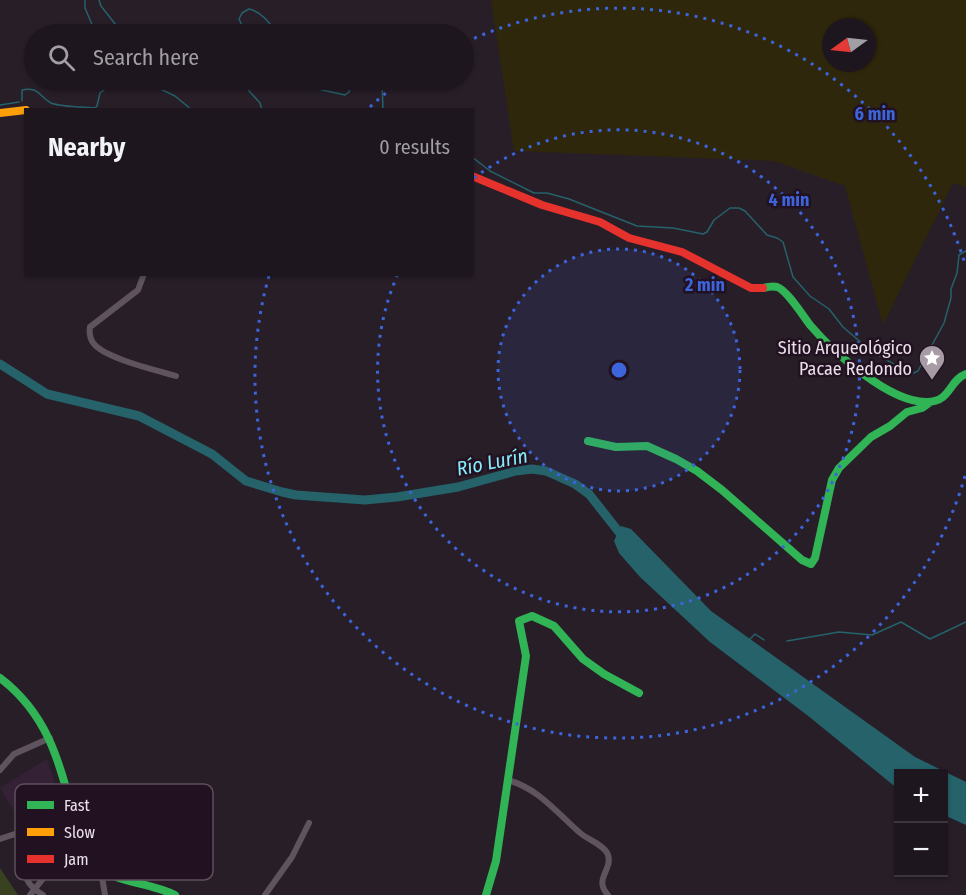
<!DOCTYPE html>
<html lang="en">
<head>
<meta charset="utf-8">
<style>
	body { margin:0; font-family:"Fira Sans Condensed",sans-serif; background:#2b232b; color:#f1f3f6 }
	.controls { position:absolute; right:18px; bottom:18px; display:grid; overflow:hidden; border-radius:0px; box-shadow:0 2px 4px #0004 }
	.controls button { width:54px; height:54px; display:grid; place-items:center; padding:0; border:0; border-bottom:2px solid #3c353c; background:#1e161e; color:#f1f3f6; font:30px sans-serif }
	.compass { position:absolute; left:822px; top:18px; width:54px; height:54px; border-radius:50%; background:#1e161e; box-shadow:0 2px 4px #0004; rotate:255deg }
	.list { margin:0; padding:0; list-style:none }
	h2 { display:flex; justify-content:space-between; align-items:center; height:78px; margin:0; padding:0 24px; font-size:26px }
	h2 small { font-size:20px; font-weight:400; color:#a19fa4 }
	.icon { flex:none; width:33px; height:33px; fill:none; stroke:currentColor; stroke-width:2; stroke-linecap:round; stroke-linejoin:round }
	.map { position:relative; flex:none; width:966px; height:895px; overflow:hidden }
	.search { position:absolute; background:#1e161e; box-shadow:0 2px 4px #0004; left:24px; top:24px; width:450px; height:66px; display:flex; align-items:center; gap:15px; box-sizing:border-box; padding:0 21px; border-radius:33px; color:#a19fa4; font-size:22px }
	.panel { position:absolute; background:#1e161e; box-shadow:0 2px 4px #0004; left:24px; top:108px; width:450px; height:168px; border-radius:0px }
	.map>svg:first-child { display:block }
	.built { fill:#352135 }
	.green { fill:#384120 }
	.sand { fill:#2f270b; fill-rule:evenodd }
	.water { fill:#25626a }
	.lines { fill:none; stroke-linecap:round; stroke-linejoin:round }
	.stream { stroke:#25626a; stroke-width:1.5 }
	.river { stroke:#25626a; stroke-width:9 }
	.street { stroke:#5f545e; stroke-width:6 }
	.fast { stroke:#30b455; stroke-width:8 }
	.slow { stroke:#ff9f0a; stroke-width:8 }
	.jam { stroke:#e5322d; stroke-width:8 }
	.ring { fill:none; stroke:#3c64db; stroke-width:3; stroke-dasharray:3 6 }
	.labels { text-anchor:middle; stroke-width:5; stroke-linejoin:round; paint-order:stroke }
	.poi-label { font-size:18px; fill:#ebdfea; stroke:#211121; text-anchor:end }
	.water-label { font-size:20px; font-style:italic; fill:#86edfa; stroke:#211121 }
	.key { fill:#211121; stroke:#5e4f5d; stroke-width:1.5 }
	.key-label { font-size:16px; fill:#ebdfea }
	.centre { fill:#3c64db; stroke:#211121; stroke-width:3 }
	.ring-label { font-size:18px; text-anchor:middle; font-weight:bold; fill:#3c64db; stroke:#211121; stroke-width:5; stroke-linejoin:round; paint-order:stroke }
</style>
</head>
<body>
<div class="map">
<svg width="966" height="895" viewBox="0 0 966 895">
	<rect width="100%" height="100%" fill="#281e28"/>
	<path class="built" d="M47,759L64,811L63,816L25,829L0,788Z"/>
	<path class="green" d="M0,868L18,895H0Z"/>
	<path class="sand" d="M491,0H966V187L953,183L883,325L845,186L774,161L514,151ZM831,27H867V63H831Z"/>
	<path class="water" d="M621,526L631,529L711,611L915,757L966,782V825L944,815V774H898V789L807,715L710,642L640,577L619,553L614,541Z"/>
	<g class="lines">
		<path class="stream" d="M85,0V8L96,34
			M99,0L101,6L123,34
			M246,34L239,19L242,13L249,9C262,12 271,24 277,34
			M300,34H303
			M148,80L153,88L156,87L175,96L192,110
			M259,80L257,84L249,87V91L260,103L262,110
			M307,80L313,88L345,95L349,92L353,80
			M382,80L383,110
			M22,101V90C38,86 40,97 51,103C61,107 84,107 95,108L97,106L100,93L104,90L107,80
			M0,105L19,102
			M426,110H433
			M472,157L490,171L534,193H547L569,199L637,226L673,228L703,234L707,232L714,220L730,208H739L745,211L767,235L777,238L783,242L793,277L810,296L829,309L843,327L871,351L911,374L918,371L944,323L951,298V289L957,273L959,255L966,251
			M750,639L755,634L764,640
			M787,641L839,632L872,635L901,622L930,639L966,622"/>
		<path class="river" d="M0,364L47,394L139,416L212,454L246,481L282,492L296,495L365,500L397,497L458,487L516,471L532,469L546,471L575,484L589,494L626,541"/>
		<path class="street" d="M144,274L138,290L90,327C89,333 90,339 94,344C107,359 156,370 176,376
			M0,770L14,754L50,738
			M508,780C539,789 556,812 579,832C586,839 605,845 608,855C613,870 593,879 608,895
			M0,839L21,832C23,838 26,845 26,852C27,874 20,881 43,895
			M101,871L105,895
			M30,895C46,875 59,854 88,860
			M265,895L292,857L309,823"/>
		<path class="fast" d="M763,288C767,287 773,286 777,287C787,290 803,316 810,325C833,352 890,403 927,402C951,402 949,380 966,374
			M588,441L616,447L647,446L676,459L697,471L722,490L802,560L811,564L815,558L832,480L839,468L871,437L890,426L907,412L922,408L929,403
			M0,678C45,712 59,758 72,811C76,828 78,850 90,862C112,883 149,882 175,895
			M486,895L496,861L526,656L519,621L532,616L554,626L583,659L604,674L639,693"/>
		<path class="slow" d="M0,113L26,110"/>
		<path class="jam" d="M472,176L542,205L600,222L629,238L682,252L751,288H763"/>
	</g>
	<circle cx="619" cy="370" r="121" fill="#3c64db" fill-opacity=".12"/>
	<g class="ring">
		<circle cx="619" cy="370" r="121"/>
		<path d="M474 178A241 241 0 1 1 397 276"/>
		<path d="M965 476A362 362 0 0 1 269 276M370 107A362 362 0 0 1 401 81M466 42A362 362 0 0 1 965 264"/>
	</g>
	<defs>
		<g id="sight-pin" transform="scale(1.35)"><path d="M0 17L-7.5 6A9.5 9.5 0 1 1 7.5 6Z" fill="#a79ba6" stroke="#211121"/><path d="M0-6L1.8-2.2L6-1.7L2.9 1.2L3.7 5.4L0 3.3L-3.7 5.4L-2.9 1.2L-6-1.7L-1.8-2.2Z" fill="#fff"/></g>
	</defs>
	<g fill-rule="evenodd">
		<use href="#sight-pin" x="932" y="358"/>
	</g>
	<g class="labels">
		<g class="poi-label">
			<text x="912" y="354">Sitio Arqueológico<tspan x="912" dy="21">Pacae Redondo</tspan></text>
		</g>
		<g class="water-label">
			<text transform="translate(492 462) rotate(-11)" y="7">Río Lurín</text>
		</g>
	</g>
	<rect x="15" y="784" width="198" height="96" rx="9" class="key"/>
	<rect x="27" y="801" width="27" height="8" fill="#30b455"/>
	<rect x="27" y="828" width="27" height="8" fill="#ff9f0a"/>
	<rect x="27" y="855" width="27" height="8" fill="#e5322d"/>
	<g class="key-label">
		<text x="64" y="811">Fast</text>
		<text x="64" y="838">Slow</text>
		<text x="64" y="865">Jam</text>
	</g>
	<circle cx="619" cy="370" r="9" class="centre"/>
	<g class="ring-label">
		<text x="875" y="120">6 min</text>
		<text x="789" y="206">4 min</text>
		<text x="705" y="291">2 min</text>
	</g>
</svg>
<div class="controls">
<button>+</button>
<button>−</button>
</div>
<svg class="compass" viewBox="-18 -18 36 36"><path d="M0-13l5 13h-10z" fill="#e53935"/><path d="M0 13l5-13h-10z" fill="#a19fa4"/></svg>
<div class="search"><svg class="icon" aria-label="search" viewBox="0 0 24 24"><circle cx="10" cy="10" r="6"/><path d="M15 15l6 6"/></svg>Search here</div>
<section class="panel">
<h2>Nearby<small>0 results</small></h2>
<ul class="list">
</ul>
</section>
</div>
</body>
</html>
